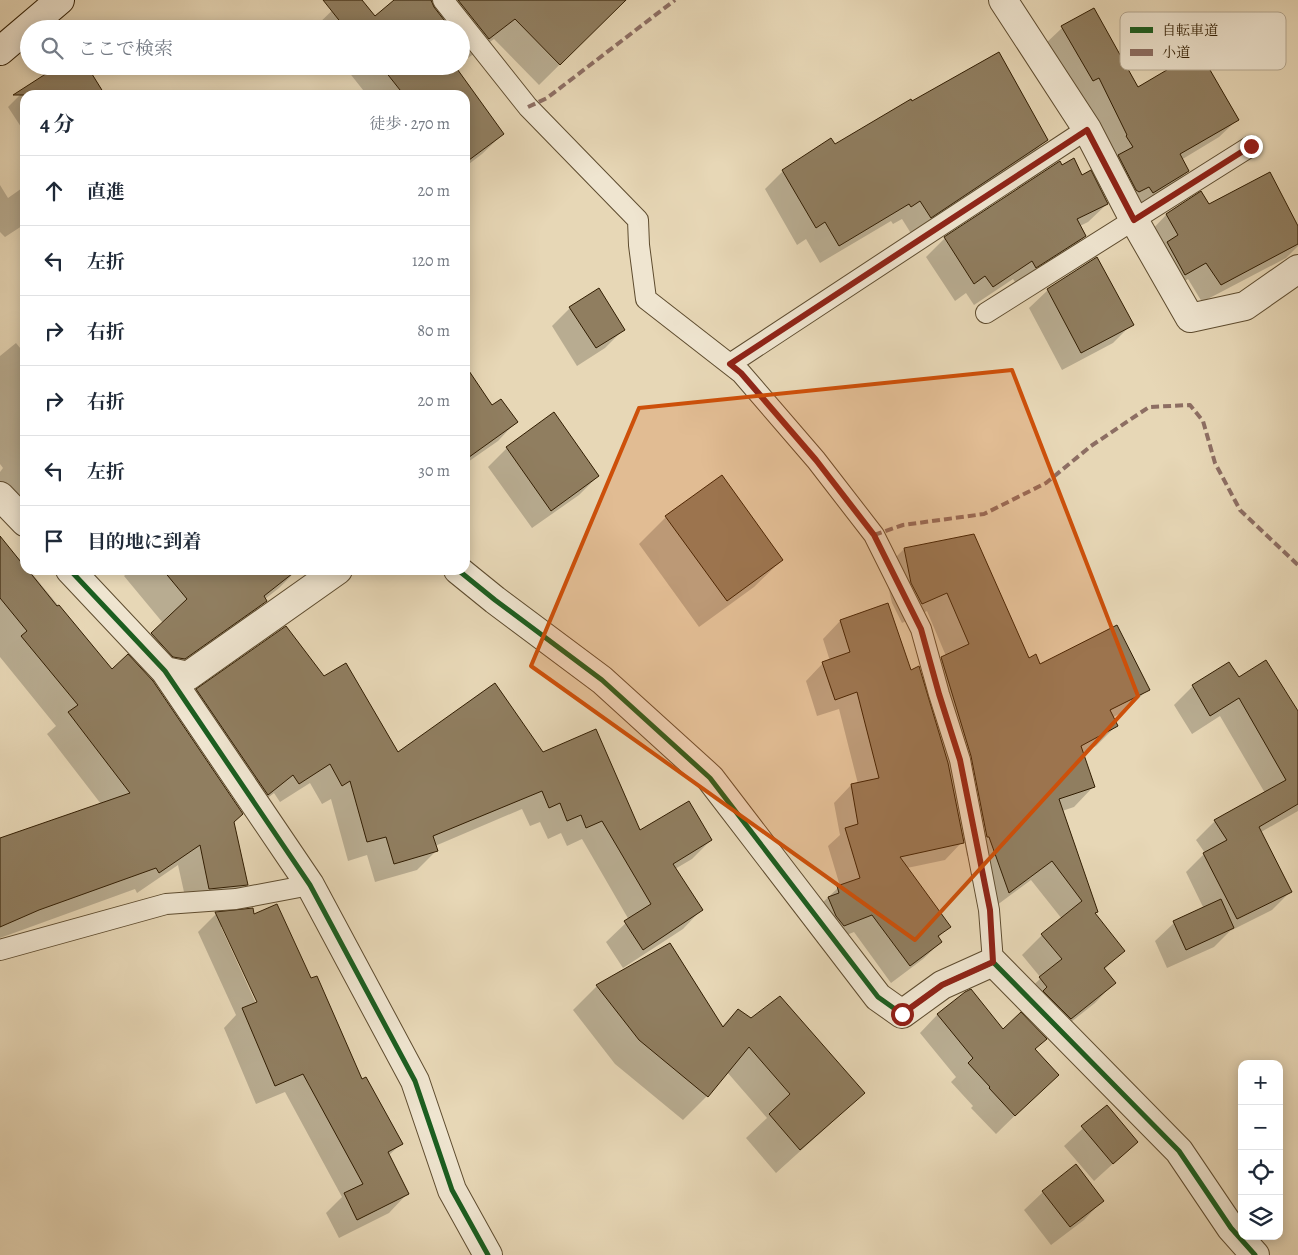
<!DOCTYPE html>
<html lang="ja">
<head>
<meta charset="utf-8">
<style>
	body { margin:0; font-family:Alegreya,"Noto Serif JP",serif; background:#f2f2f3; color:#1f2937 }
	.controls { position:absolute; right:15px; bottom:15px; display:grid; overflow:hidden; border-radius:10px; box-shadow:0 2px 12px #0003 }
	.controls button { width:45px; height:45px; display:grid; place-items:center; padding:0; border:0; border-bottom:1px solid #e0e1e3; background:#fff; color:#1f2937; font:25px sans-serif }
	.stop { position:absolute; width:15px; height:15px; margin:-11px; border:4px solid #8f2418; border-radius:50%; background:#fff }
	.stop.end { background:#8f2418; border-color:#fff; box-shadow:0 1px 5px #0008 }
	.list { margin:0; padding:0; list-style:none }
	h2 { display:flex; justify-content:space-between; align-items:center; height:65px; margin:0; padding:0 20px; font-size:21px }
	h2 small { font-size:16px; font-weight:400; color:#747a83 }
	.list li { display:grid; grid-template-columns:32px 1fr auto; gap:15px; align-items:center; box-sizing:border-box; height:70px; padding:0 20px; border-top:1px solid #e0e1e3 }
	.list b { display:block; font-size:19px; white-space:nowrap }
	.list em { font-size:16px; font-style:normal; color:#747a83 }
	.icon { flex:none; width:28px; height:28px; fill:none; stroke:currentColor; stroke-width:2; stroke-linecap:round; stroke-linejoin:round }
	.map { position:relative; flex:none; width:1298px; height:1255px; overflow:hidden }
	.search { position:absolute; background:#fff; box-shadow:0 2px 12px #0003; left:20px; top:20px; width:450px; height:55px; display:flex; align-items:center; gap:12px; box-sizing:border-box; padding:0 18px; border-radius:28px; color:#747a83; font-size:19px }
	.panel { position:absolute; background:#fff; box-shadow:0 2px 12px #0003; left:20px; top:90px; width:450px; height:485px; border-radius:15px }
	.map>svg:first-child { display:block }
	.shadow { fill:#0003; fill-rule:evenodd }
	.building { fill:#907e60; stroke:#311d02 }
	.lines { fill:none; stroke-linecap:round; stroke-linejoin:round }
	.lane-casing { stroke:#5e4c2f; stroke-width:22 }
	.street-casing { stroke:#5e4c2f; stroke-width:30 }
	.secondary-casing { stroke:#311d02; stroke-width:30 }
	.lane { stroke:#efe5d0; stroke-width:20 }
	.street { stroke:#efe5d0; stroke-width:28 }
	.secondary { stroke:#efe5d0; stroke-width:28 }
	.quiet { stroke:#8d6e63; stroke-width:4; stroke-dasharray:8 4; stroke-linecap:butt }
	.cycleway-casing { stroke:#efe5d0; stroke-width:8 }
	.cycleway { stroke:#1b5e20; stroke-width:5 }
	.route { stroke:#8f2418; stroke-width:6 }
	.marked { fill:#cd500a; fill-opacity:0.2; stroke:#cd500a; stroke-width:4; stroke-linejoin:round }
	.key { fill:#efe5d0; stroke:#b6a992; stroke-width:1 }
	.key-label { font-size:14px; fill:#311d02 }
</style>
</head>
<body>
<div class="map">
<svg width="1298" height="1255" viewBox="0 0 1298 1255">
	<rect width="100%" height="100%" fill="#e7d7b6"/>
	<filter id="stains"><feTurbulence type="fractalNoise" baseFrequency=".004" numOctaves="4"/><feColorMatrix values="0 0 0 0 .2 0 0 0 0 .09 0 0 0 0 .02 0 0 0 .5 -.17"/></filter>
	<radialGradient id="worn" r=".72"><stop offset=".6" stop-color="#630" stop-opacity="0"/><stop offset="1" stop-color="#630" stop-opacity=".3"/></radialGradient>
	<path class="shadow" d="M343,0H361L375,17L396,0H627L619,6L539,85L494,39L468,58L466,55L461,60V29H313Z
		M1062,28L1138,89L1237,120L1219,137L1181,160L1188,171L1170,188L1135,210L1081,95L1075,98L1044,45Z
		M344,66H455L503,134L482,154L465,167V95H367Z
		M29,86L104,95H25V133L8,107Z
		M1046,140L1028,158L912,235L902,219L893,224L891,221L820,263L806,239L797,245L765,189L783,171L834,146Z
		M1059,163L1061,166L1082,177L1107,204L1088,222L1080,226L1085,236L1066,254L1017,285L1013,279L974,305L966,293L955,301L926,257L945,238Z
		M0,185L8,198L25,186V224L5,237L0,232Z
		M1201,193L1208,206L1298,229V246L1286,258L1202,302L1188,279L1167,292L1149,233L1166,215Z
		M1048,290L1132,324L1113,343L1062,370L1029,308Z
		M570,308L623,330L605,348L577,366L552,326Z
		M16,343L25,354V541L0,507V472L3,468L0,464V356Z
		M465,386L492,407L516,422L498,441L465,464Z
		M507,448L598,476L579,495L532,528L488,467Z
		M666,517L782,560L754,587L699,627L639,544Z
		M973,535L1028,659L1039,666L1148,689L1128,709L1112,718L1116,726L1096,746L1082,753L1093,787L1074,807L1062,811L1094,914L1124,950L1104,970L1114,983L1095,1003L1051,1038L1020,998L1041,978L1022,955L1042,935L1062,919L1031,880L989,911L969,856H967L964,840L945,860L907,868L949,926L938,938L941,942L923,959L891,983L854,932L826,943L820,905L840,886L828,846L840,835L834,803L851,785L858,784L839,709L817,716L806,681L823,663L830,661L823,639L840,621L910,672L921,678L942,658L946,656L927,611L902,623L892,603L884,569L904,549Z
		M0,538L18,558L25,566V570H29L112,671L163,623L124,576L130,570H297L279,588L265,599L266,601L242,624L160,683L151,681L233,822L246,884L225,906L188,910L178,865L137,893L135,889L0,938V840L101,804L47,734L56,726L0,657Z
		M1229,663L1238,679L1298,714V811L1261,832L1290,892L1272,910L1230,931L1214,947L1167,968L1155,941L1174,923L1204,909L1186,872L1205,853L1196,840L1215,821L1265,793L1220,716L1192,734L1174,705L1193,686Z
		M324,678L397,754H542L639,832L711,840L692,859L675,869L702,909L683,929L623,968L606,942L629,920L582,839L567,846L561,833L548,839L540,822L530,826L522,809L435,846L436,851L417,870L375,882L367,855L348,861L331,799L322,804L310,783L280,802L274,793L248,813L178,709L197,690Z
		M216,914L253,916L310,980L361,1081L401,1144L388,1156L407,1194L389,1213L339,1238L326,1213L342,1197L285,1092L256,1104L224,1028L236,1015L198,932ZM221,927H224L260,1007L258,1008Z
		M670,944L721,1027L738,1010L863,1093L839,1116L776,1173L746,1138L767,1118L727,1072L707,1096L683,1120L615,1064L573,1010L597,986Z
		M938,1014L1003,1031L1045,1039L1034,1050L1038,1093L996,1134L971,1108L973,1106L951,1082L956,1077L920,1033Z
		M1107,1106L1137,1142L1094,1181L1064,1146Z
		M1043,1192L1102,1201L1084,1220L1051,1245L1024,1210Z"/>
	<path class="building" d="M323,0H362L375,16L394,0H431L434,7L451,29H346Z
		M458,0H626L560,65L515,19L489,39Z
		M1094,8L1138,87L1199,51L1239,120L1180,154L1189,171L1153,193L1149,187L1139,192L1136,190L1118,155L1133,147L1126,136L1127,135L1099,78L1093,81L1061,26Z
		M999,52L1048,140L931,218L920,201L911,207L909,204L839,246L825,222L816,228L782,170L831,138L835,144L911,99L912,101Z
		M58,66H87L105,95H13Z
		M381,66H455L504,134L465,163V95H404Z
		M1074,158L1082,175L1091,170L1108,204L1077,219L1086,236L1036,268L1032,261L993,287L985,276L974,284L944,237L1060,161L1062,165Z
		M1270,172L1298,226V244L1221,285L1206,263L1185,275L1167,242L1178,235L1166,214L1201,191L1209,204Z
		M1097,257L1134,325L1081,353L1047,289Z
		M599,288L625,330L596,348L569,307Z
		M465,365L492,405L501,399L518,422L465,460Z
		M554,412L599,476L551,511L506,447Z
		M722,475L783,560L727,601L665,516Z
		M974,534L1029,658L1036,654L1040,664L1117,625L1150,690L1110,710L1118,726L1081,746L1095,787L1059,799L1098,912L1095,913L1125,951L1104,968L1116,983L1071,1019L1043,991L1047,987L1039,977L1062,959L1041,934L1082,901L1052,861L1009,893L989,837H987L971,756L941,657L969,644L947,593L922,604L911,583L904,548Z
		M0,536L25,567V570H28L57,606L59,605L112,669L128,654L153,681L243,814L234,822L248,885L209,889L200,845L159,873L156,868L39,910L0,927V838L130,793L68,712L78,705L21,636L27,631L0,598Z
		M163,570H297L264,596L267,601L185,659L173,657L151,633L187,599Z
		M888,603L911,670L919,666L948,763L964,843L900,857L951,927L938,936L942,942L910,966L872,915L844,926L836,916L828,897L839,893L837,886L860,878L845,828L858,824L851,784L879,778L857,692L835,700L822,662L850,652L840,620Z
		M286,626L324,676L346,663L398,752L495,683L543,752L596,729L640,830L689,801L712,840L673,864L703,910L643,950L624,921L651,904L602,821L586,828L581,815L567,821L560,803L549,808L542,791L433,836L438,851L394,864L386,837L367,842L350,781L342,786L330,764L299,784L293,775L268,795L196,689Z
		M1266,660L1298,711V804L1259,827L1292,892L1237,919L1203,853L1227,840L1214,820L1286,780L1239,698L1210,716L1192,685L1229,662L1239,677Z
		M1221,899L1234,928L1186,950L1173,921Z
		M277,904L311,978L317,976L362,1079L366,1077L403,1144L388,1152L409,1194L357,1220L344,1193L363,1184L303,1074L275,1086L242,1008L257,1002L215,912L253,908L254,914Z
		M670,943L723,1027L738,1009L751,1018L780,996L865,1093L800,1150L769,1114L790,1094L749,1047L708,1097L639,1040L596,985Z
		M971,989L1003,1029L1021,1012L1047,1039L1035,1049L1059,1075L1015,1116L989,1088L990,1087L968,1063L973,1058L937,1014L965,992Z
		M1107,1105L1138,1142L1113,1164L1081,1126Z
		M1076,1164L1104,1201L1070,1227L1042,1191Z"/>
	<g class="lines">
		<g class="lane-casing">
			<path id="lane" d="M443,0L528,107L638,220L639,245L646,299L741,373L816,460L874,535L921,629L939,694L960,760L989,910L993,962
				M986,313L1251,146
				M730,364L1087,129
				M0,950L166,904L236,899L310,885"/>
		</g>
		<g class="street-casing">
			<path id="street" d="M1003,0L1087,129L1134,220L1190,318L1245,306L1298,269
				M0,496L25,522
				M70,570L165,671L310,885L415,1081L452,1190L488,1255
				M458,570L495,600L602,680L710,778L878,997L902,1014L942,985L993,962L1179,1151L1231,1228L1255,1255
				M165,671L188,676L338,570"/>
		</g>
		<g class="secondary-casing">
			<path id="secondary" d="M0,51L60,0"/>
		</g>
		<use href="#lane" class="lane"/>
		<use href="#street" class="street"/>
		<use href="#secondary" class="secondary"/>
		<path class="quiet" d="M528,107L547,98L675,0
			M874,535L903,525L984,514L1046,483L1091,446L1149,407L1190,405L1203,421L1215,463L1240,510L1298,565"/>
		<g class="cycleway-casing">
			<path id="cycleway" d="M70,570L165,671L310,885L415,1081L452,1190L488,1255
				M458,570L495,600L602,680L710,778L878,997L902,1014L942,985L993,962L1179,1151L1231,1228L1255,1255"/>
		</g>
		<use href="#cycleway" class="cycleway"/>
	</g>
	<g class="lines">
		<path class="route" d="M902,1014L942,985L993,962L990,910L960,760L939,694L921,629L874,535L816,460L741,373L730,364L1087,130L1134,220L1251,146"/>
	</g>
	<path class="marked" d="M1012,370L1138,696L915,940L531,666L639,408Z"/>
	<rect x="1120" y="12" width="166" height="58" rx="8" class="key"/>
	<rect x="1130" y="27" width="23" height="6" fill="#1b5e20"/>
	<rect x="1130" y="49" width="23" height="7" fill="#8d6e63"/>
	<g class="key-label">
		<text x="1162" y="35">自転車道</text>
		<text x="1162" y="57">小道</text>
	</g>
	<rect width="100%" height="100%" filter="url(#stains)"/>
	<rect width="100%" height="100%" fill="url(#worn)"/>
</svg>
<div class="controls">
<button>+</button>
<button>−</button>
<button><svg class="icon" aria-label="locate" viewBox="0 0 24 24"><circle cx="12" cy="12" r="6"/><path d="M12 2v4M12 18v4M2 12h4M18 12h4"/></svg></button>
<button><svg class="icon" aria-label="layers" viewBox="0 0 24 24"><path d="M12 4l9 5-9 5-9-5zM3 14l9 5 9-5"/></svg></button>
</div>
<div class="stop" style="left:902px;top:1014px"></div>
<div class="stop end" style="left:1251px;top:146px"></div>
<div class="search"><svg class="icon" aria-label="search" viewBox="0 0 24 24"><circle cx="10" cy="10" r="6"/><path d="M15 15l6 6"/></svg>ここで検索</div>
<section class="panel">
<h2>4 分<small>徒歩 · 270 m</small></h2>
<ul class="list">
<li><svg class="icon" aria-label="ahead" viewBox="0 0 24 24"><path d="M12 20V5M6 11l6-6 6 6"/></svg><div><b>直進</b></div><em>20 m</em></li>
<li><svg class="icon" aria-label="left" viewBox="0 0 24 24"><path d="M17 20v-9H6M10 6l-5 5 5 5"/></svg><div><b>左折</b></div><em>120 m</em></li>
<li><svg class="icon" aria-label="right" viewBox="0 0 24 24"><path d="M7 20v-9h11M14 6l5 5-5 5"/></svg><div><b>右折</b></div><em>80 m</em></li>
<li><svg class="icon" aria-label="right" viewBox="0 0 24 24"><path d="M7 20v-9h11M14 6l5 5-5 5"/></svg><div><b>右折</b></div><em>20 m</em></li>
<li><svg class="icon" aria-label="left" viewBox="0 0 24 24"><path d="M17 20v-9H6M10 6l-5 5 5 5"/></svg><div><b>左折</b></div><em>30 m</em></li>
<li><svg class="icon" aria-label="arrive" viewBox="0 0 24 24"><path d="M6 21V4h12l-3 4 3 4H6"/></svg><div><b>目的地に到着</b></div></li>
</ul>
</section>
</div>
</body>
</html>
